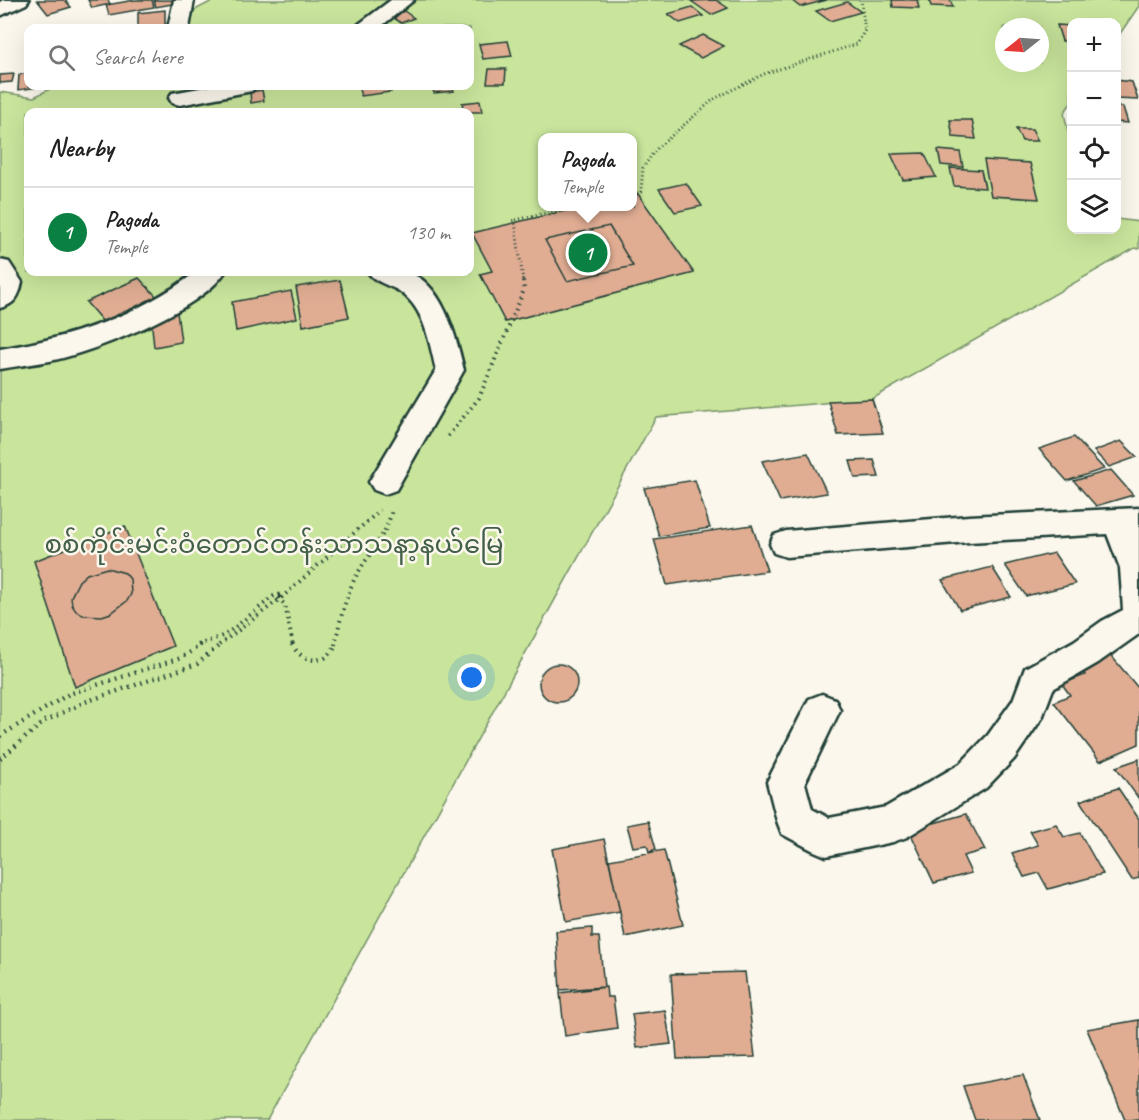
<!DOCTYPE html>
<html lang="en">
<head>
<meta charset="utf-8">
<style>
	body { margin:0; font-family:Caveat,"Noto Sans Myanmar",sans-serif; background:#f2f2f2; color:#222 }
	.controls { position:absolute; right:18px; top:18px; display:grid; overflow:hidden; border-radius:12px; box-shadow:0 6px 24px #0002 }
	.controls button { width:54px; height:54px; display:grid; place-items:center; padding:0; border:0; border-bottom:2px solid #e0e0e0; background:#fff; color:#222; font:30px sans-serif }
	.compass { position:absolute; left:995px; top:18px; width:54px; height:54px; border-radius:50%; background:#fff; box-shadow:0 6px 24px #0002; rotate:253deg }
	.you { position:absolute; left:472px; top:678px; width:21px; height:21px; margin:-15px; border:4px solid #fff; border-radius:50%; background:#1a73e8; box-shadow:0 0 0 9px #1a73e833 }
	.badge { display:grid; place-items:center; width:39px; height:39px; border-radius:50%; background:#0b8043; color:#fff; font-size:20px; font-weight:700 }
	.pin { position:absolute; translate:-50% -50%; border:3px solid #fff; box-shadow:0 2px 6px #0006 }
	.popup { position:absolute; left:538px; top:133px; width:99px; height:78px; box-sizing:border-box; display:grid; place-content:center; border-radius:12px; background:#fff; filter:drop-shadow(0 2px 4px #0005); font-size:20px; white-space:nowrap; color:#767676 }
	.popup b { font-size:22px; color:#222 }
	.popup::after { content:''; position:absolute; left:50%; top:100%; margin-left:-12px; border:12px solid transparent; border-top-color:#fff }
	.list { margin:0; padding:0; list-style:none }
	h2 { display:flex; justify-content:space-between; align-items:center; height:78px; margin:0; padding:0 24px; font-size:26px }
	h2 small { font-size:20px; font-weight:400; color:#767676 }
	.list li { display:grid; grid-template-columns:39px 1fr auto; gap:18px; align-items:center; box-sizing:border-box; height:90px; padding:0 24px; border-top:2px solid #e0e0e0 }
	.list b { display:block; font-size:22px; white-space:nowrap }
	.list p { margin:0; font-size:20px; white-space:nowrap; color:#767676 }
	.list em { font-size:20px; font-style:normal; color:#767676 }
	.icon { flex:none; width:33px; height:33px; fill:none; stroke:currentColor; stroke-width:2; stroke-linecap:round; stroke-linejoin:round }
	.map { position:relative; flex:none; width:1139px; height:1120px; overflow:hidden }
	.search { position:absolute; background:#fff; box-shadow:0 6px 24px #0002; left:24px; top:24px; width:450px; height:66px; display:flex; align-items:center; gap:15px; box-sizing:border-box; padding:0 21px; border-radius:12px; color:#767676; font-size:22px }
	.panel { position:absolute; background:#fff; box-shadow:0 6px 24px #0002; left:24px; top:108px; width:450px; height:168px; border-radius:12px }
	.map>svg:first-child { display:block }
	.green { fill:#c9e59c; stroke:#749168; stroke-width:1.5; fill-rule:evenodd }
	.building { fill:#e0ad93; stroke:#1f3d34; stroke-width:1.5 }
	.lines { fill:none; stroke-linecap:round; stroke-linejoin:round }
	.minor-casing { stroke:#1f3d34; stroke-width:5 }
	.path-far2 { stroke:#1f3d34; stroke-width:3; stroke-dasharray:1 3; stroke-linecap:butt }
	.path-far1 { stroke:#1f3d34; stroke-width:4; stroke-dasharray:1.5 4.5; stroke-linecap:butt }
	.path { stroke:#1f3d34; stroke-width:4.5; stroke-dasharray:1.5 5; stroke-linecap:butt }
	.minor { fill:#fbf7ec; fill-rule:evenodd }
	.labels { text-anchor:middle; stroke-width:5; stroke-linejoin:round; paint-order:stroke }
	.park-label { font-size:26px; fill:#415f49; stroke:#fbf7ec }
</style>
</head>
<body>
<div class="map">
<svg width="1139" height="1120" viewBox="0 0 1139 1120">
	<rect width="100%" height="100%" fill="#fbf7ec"/>
	<filter id="ink" filterUnits="userSpaceOnUse"><feTurbulence type="fractalNoise" baseFrequency=".0167" numOctaves="2"/><feDisplacementMap in="SourceGraphic" scale="12" xChannelSelector="R" yChannelSelector="G"/><feConvolveMatrix kernelMatrix="1 2 1 2 8 2 1 2 1" color-interpolation-filters="sRGB"/></filter>
	<g filter="url(#ink)">
		<path class="green" d="M214,0H1139V6L1117,38L1116,22H1072L1071,103L1064,113L1071,145L1072,230H1116L1117,219L1139,222V249L1135,248L872,399L656,417L267,1120H0V92L34,97L56,86H470V28H161ZM1004,27H1040V63H1004ZM28,112H470V272H28ZM543,138H633V206H543Z"/>
		<path class="building" d="M37,0H65L71,7L48,14Z
			M88,0H108L110,4L92,8Z
			M135,0H152L154,7L109,15L106,5Z
			M154,0H176L178,3L156,7Z
			M716,0L728,8L711,15L691,1Z
			M791,0H827L800,7Z
			M892,0H917L919,8L893,7Z
			M929,0H950L953,7L931,6Z
			M847,2L861,12L830,21L816,11Z
			M692,7L703,16L680,23L668,14Z
			M165,10V28H138V13Z
			M404,11L414,18L401,23L391,16Z
			M1057,25L1072,26V41H1062Z
			M703,35L724,46L701,58L679,46Z
			M508,41L512,56L483,59L479,44Z
			M489,69H506L505,83H487Z
			M28,73V86H47L18,90L19,75Z
			M14,74L12,82L0,83V75Z
			M1116,80L1132,82L1138,100L1116,99Z
			M358,86H389L391,92L361,96Z
			M432,86H452L454,91L434,93Z
			M262,90L264,101L251,103L250,92Z
			M480,101L482,112H464L462,103Z
			M1116,107H1123L1128,123L1116,122Z
			M950,120H972L976,139L953,137Z
			M1016,129H1032L1038,141H1022Z
			M938,150L960,152L963,167L941,165Z
			M924,153L936,177L903,180L891,154Z
			M984,160L1030,163L1039,199L991,196Z
			M950,168L981,170L985,188L954,186Z
			M686,183L702,206L675,212L659,189Z
			M638,194L694,273L505,322L480,274L492,271L472,233L585,206H633V195Z
			M609,226L633,266L567,281L545,240Z
			M139,278L157,297L104,323L86,302Z
			M340,280L349,317L303,326L296,287Z
			M291,291L297,318L236,331L232,302Z
			M177,312L181,342L154,347L151,317Z
			M872,399L883,433L838,435L828,401Z
			M1074,437L1104,469L1067,481L1039,449Z
			M1121,441L1137,457L1109,467L1094,451Z
			M808,453L827,493L780,501L762,461Z
			M874,460L879,477L855,478L850,461Z
			M1111,470L1133,495L1096,506L1074,481Z
			M695,480L710,528L659,536L644,488Z
			M752,525L767,571L667,585L654,539Z
			M125,526L173,646L75,687L34,561Z
			M1054,553L1075,584L1026,596L1005,565Z
			M992,567L1011,597L960,610L942,580Z
			M107,568L125,573L130,579L131,594L127,601L111,613L102,616L83,615L76,611L72,605L71,597L79,581L87,574Z
			M1108,652L1139,689V744L1100,761L1054,702L1070,695L1062,684L1085,675L1076,665Z
			M539 683a19 19 0 1 1 38 0a19 19 0 1 1-38 0Z
			M1139,759V799L1116,767Z
			M1118,788L1139,819V878L1132,880L1080,801Z
			M966,814L985,850L963,856L971,873L934,883L909,830Z
			M648,821L656,849L649,852L647,845L633,847L627,825Z
			M1056,824L1064,837L1080,833L1103,874L1048,889L1039,873L1024,877L1012,853L1038,845L1030,831Z
			M604,839L620,912L566,922L552,849Z
			M664,850L683,925L625,937L609,860Z
			M592,928V937H599L604,987L560,990L556,931Z
			M745,972L755,1057L677,1059L671,974Z
			M606,987L607,997H613L617,1028L565,1036L560,993Z
			M665,1010L671,1044L637,1048L632,1014Z
			M1139,1020V1120H1125L1087,1029Z
			M1023,1075L1040,1120H975L963,1086Z"/>
		<g class="lines">
			<g class="minor-casing">
				<path id="minor" d="M3,0H29L26,4L0,16V2Z
					M174,0H194L189,28H168Z
					M391,0H414L379,28H356L359,24Z
					M211,86H255L252,91L180,105L172,103L169,98L172,93Z
					M0,260L9,262L22,282C19,297 15,304 0,308Z
					M196,272H225C201,310 94,352 50,361C34,364 17,366 0,369V349C71,338 138,316 196,272Z
					M368,272C378,271 394,269 405,272C442,279 457,339 464,370L396,490L385,494L374,490L369,482L436,370C429,342 425,308 399,291C389,285 374,282 368,272Z
					M1139,508V634L1098,663L1053,689L1042,718L1014,759L986,788L907,837L893,842L826,856L812,850L782,834L777,821L767,782L809,699L822,694L835,699L840,710L805,783L812,809L829,818L886,807L960,764L988,735L1013,700L1025,668L1074,641L1102,621L1123,610L1120,568L1107,534L969,542L786,557L774,553L770,544L774,535L786,531L969,516Z"/>
			</g>
			<path class="path-far2" d="M633,194L641,192L643,168L655,150L714,99L764,74L857,44L865,30L861,0
				M523,280L515,222L511,221L577,206"/>
			<path class="path-far1" d="M448,436L479,398L524,290L523,279
				M278,598L285,605L293,645
				M198,645L225,635L274,596L282,594L281,598
				M219,645L280,599L380,510
				M335,645C339,623 345,599 355,578C368,554 387,536 392,509"/>
			<path class="path" d="M292,644C301,664 330,666 335,644
				M0,736L69,694L181,658L202,644
				M0,759L45,721L85,702L197,664L221,644"/>
			<use href="#minor" class="minor"/>
		</g>
	</g>
	<g class="labels">
		<g class="park-label">
			<text x="274" y="553">စစ်ကိုင်းမင်းဝံတောင်တန်းသာသနာ့နယ်မြေ</text>
		</g>
	</g>
</svg>
<div class="controls">
<button>+</button>
<button>−</button>
<button><svg class="icon" aria-label="locate" viewBox="0 0 24 24"><circle cx="12" cy="12" r="6"/><path d="M12 2v4M12 18v4M2 12h4M18 12h4"/></svg></button>
<button><svg class="icon" aria-label="layers" viewBox="0 0 24 24"><path d="M12 4l9 5-9 5-9-5zM3 14l9 5 9-5"/></svg></button>
</div>
<svg class="compass" viewBox="-18 -18 36 36"><path d="M0-13l5 13h-10z" fill="#e53935"/><path d="M0 13l5-13h-10z" fill="#767676"/></svg>
<div class="you"></div>
<div class="pin badge" style="left:588px;top:253px">1</div>
<div class="popup"><b>Pagoda</b>Temple</div>
<div class="search"><svg class="icon" aria-label="search" viewBox="0 0 24 24"><circle cx="10" cy="10" r="6"/><path d="M15 15l6 6"/></svg>Search here</div>
<section class="panel">
<h2>Nearby<small></small></h2>
<ul class="list">
<li><span class="badge">1</span><div><b>Pagoda</b><p>Temple</p></div><em>130 m</em></li>
</ul>
</section>
</div>
</body>
</html>
